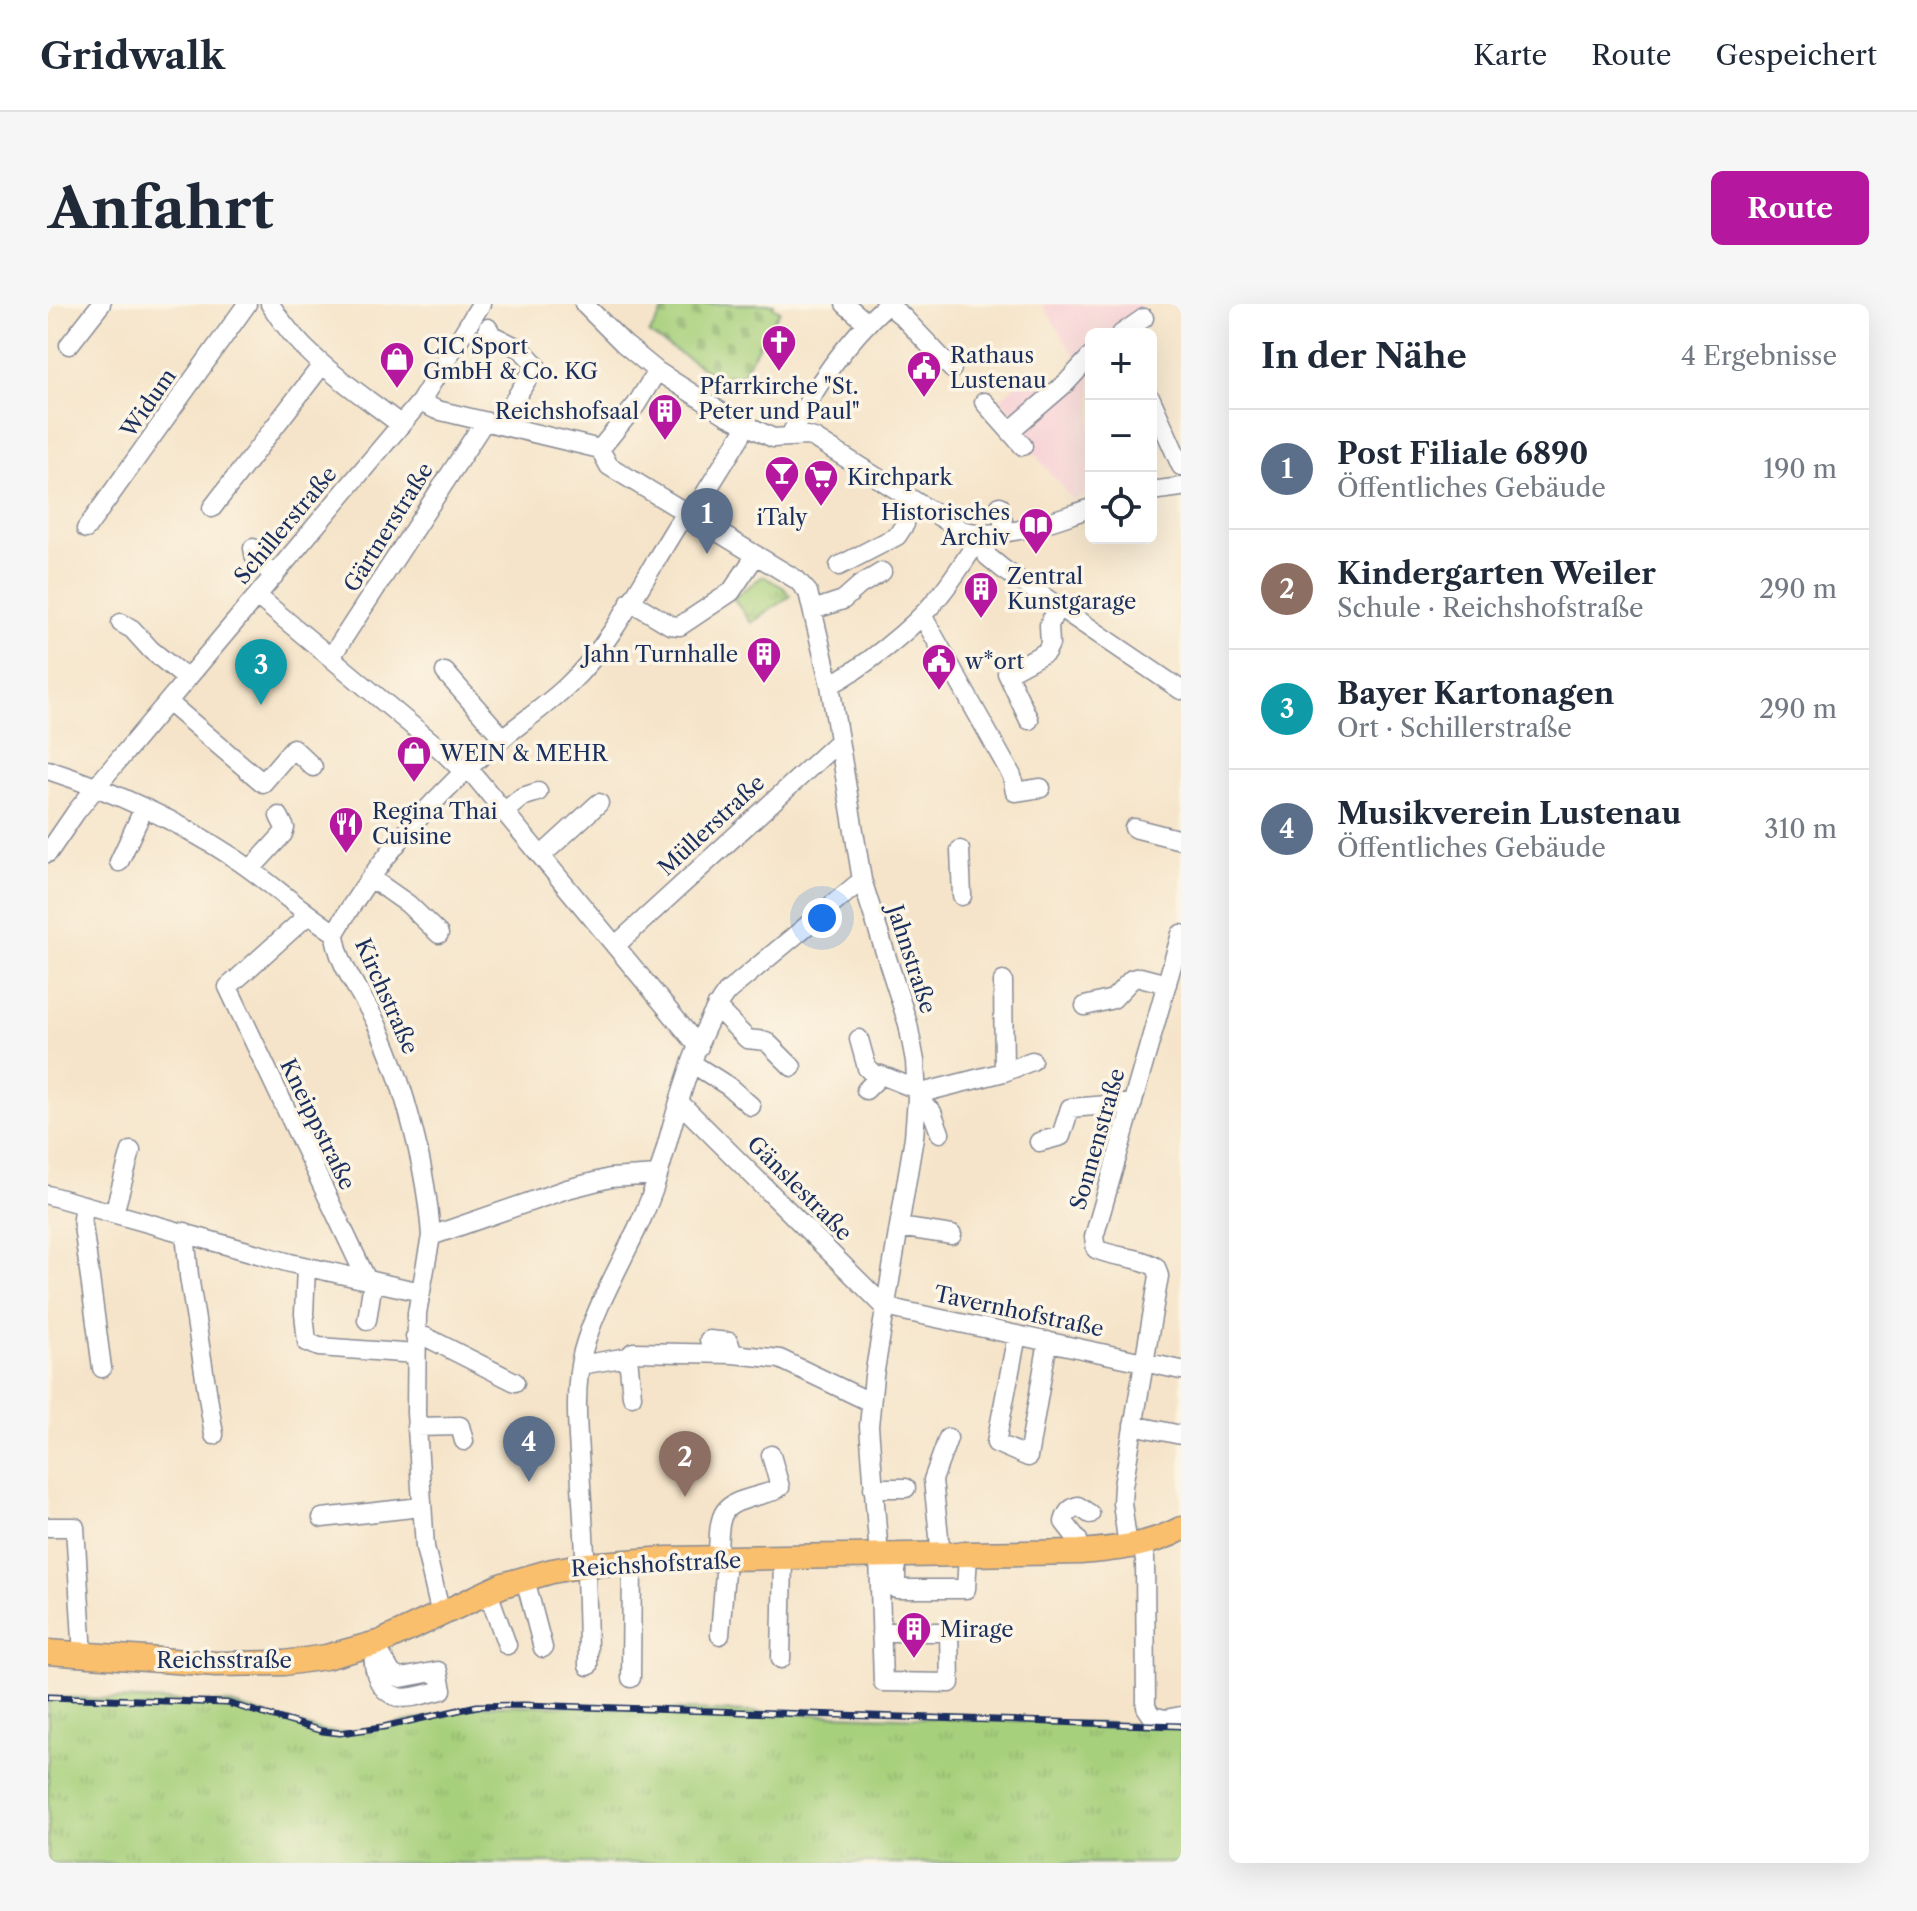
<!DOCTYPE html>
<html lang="de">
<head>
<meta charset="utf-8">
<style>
	body { margin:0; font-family:"Libre Caslon Text",serif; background:#f6f6f7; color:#1f2937 }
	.controls { position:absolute; right:24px; top:24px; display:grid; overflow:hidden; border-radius:12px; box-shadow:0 8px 32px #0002 }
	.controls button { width:72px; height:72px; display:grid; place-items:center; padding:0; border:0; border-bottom:2px solid #e0e1e3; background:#fff; color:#1f2937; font:40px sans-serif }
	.you { position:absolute; left:774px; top:614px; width:28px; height:28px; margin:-20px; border:6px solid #fff; border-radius:50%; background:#1a73e8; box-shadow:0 0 0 12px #1a73e833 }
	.badge { display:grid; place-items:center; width:52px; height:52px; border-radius:50%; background:#b5179e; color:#fff; font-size:26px; font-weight:700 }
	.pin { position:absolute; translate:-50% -66px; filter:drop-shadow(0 2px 4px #0008) }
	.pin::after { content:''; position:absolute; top:42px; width:28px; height:24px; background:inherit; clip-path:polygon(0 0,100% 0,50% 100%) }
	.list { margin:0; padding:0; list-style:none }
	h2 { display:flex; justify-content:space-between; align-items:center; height:104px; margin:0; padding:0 32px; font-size:34px }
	h2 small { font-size:26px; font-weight:400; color:#747a83 }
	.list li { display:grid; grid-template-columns:52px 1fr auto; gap:24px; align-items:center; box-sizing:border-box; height:120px; padding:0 32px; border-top:2px solid #e0e1e3 }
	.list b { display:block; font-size:30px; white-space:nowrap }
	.list p { margin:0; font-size:26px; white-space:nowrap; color:#747a83 }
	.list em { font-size:26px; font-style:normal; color:#747a83 }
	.icon { flex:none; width:44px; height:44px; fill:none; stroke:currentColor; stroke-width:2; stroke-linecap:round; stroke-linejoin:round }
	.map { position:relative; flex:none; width:1133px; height:1559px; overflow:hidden; border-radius:12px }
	header { display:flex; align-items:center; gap:48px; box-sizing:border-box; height:112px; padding:0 40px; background:#fff; border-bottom:2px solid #e0e1e3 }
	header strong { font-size:38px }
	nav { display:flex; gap:44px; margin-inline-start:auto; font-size:28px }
	.intro { display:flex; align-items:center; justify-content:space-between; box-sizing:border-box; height:192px; padding:0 48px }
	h1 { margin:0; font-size:56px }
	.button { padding:20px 36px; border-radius:12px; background:#b5179e; color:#fff; font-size:28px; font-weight:700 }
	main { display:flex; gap:48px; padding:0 48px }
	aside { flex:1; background:#fff; border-radius:12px; box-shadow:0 8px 32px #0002 }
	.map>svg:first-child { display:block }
	.built { fill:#f7cfd5 }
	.grass { fill:url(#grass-tufts); stroke:#61806c; stroke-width:2 }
	.cemetery { fill:url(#cemetery-stones); stroke:#61806c; stroke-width:2 }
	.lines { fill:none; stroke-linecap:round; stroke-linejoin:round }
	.minor-casing { stroke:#888a94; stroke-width:21 }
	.major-casing { stroke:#888a94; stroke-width:27 }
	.minor { stroke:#fff; stroke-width:18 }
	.major { stroke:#f9bf6d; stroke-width:24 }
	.rail-casing { stroke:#1b2f5e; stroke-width:7 }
	.rail { stroke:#fcf5e5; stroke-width:4; stroke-dasharray:12; stroke-linecap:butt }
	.labels { text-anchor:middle; stroke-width:7; stroke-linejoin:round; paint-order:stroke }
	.poi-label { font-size:22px; fill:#1b2f5e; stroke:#fcf5e5; text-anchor:start }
	.street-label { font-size:22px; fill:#1b2f5e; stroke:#fcf5e5 }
</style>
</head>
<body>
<header>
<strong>Gridwalk</strong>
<nav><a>Karte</a><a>Route</a><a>Gespeichert</a></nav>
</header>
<div class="intro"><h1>Anfahrt</h1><a class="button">Route</a></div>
<main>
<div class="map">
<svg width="1133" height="1559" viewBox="0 0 1133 1559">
	<defs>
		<pattern id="grass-tufts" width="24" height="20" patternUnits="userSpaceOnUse" patternTransform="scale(2)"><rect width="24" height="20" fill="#a7d07b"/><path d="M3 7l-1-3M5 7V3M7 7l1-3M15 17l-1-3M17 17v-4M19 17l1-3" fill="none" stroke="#8fb36d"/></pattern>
		<pattern id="cemetery-stones" width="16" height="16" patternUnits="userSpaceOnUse" patternTransform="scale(2)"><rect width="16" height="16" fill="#a7d07b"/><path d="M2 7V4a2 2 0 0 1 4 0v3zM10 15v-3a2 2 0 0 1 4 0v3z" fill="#8fb36d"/></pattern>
	</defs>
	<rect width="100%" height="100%" fill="#fcf5e5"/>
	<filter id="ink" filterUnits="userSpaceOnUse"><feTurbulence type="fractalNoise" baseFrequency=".0125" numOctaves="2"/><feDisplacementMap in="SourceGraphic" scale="16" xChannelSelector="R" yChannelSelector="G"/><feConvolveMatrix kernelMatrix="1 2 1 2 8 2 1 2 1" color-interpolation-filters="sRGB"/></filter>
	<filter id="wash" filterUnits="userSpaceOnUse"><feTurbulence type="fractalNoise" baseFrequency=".006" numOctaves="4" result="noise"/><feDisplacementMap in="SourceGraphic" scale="32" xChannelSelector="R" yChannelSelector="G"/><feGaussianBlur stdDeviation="1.8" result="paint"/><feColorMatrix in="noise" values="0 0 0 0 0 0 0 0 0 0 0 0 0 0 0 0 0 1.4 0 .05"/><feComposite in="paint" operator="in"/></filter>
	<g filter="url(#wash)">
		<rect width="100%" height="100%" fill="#f5e4c9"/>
		<path class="built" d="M994,0H1092L1096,9L1067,30H1043V189L1024,195L968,127L975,119L952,95L983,67L1001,89L1031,59Z"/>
		<path class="grass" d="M715,272L736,284L742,292L703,319L685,294Z
			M0,1393L179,1399L274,1427L292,1429L335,1423L429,1402L476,1401L1133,1422V1559H0Z"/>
		<path class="cemetery" d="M619,0H726L725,3L732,7L686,83L601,30Z"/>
	</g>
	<g filter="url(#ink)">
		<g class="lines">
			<g class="minor-casing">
				<path id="minor" d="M222,0C256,55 303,82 353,121
					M536,0L575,39L609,67L678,111L725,134L759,132L766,134L913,226C956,238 1002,217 1043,204
					M797,0L819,19
					M839,0L854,12L904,65
					M440,24L444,31L474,46L488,61L451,121
					M1073,30L1096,14
					M21,41L53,0
					M1103,95L1133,162
					M372,98L389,106L552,145L561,162L749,276L760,288L782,381L814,576L860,720L867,757L869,795L866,833L826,1072L821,1122L831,1252L835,1378L902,1379L901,1328H833
					M936,98L975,142
					M962,127L1019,78L1043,52
					M742,132C766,82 799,37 839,0
					M552,145L588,101L609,67
					M1103,187L1133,183
					M952,202L957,228
					M164,204L274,61
					M38,225L199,0
					M934,230L939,252L955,265L1133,386
					M205,244L207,254L226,272
					M791,262L849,232L857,220
					M209,292L392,445L416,468
					M582,297L622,321L632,322L683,288L708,251
					M765,306L795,296L812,281L834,268
					M874,311L964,472L967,488L993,484
					M73,319L84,325L103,346L139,375
					M283,353L436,118
					M397,368L455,434
					M782,381C815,364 864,325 888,296C905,276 919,253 934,230
					M120,398L215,479L245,444L265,463
					M981,416L959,369L998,348L1002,340L1001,321L1009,303
					M420,464L651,743
					M0,466C64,487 127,515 183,552C219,575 250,605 287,629
					M456,508L474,493L490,488
					M1086,524L1133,536
					M912,546L914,592
					M0,549L28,508L58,471L372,98L433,0
					M493,552L551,499
					M71,558L96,504
					M203,565L235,530L237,524L231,512
					M323,574L360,600L391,630
					M260,611L180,683L319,976
					M567,642L791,437
					M1037,702L1065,695L1084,675L1092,673L1119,680
					M668,703L699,735L718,737L744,763
					M811,735L819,764L830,774
					M645,760L680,782L703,802
					M956,768L984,757
					M818,786L833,771L868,785
					M632,799L837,1003
					M892,829L884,808L869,795L881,787L956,768L955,677
					M991,838L1013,832L1022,804L1085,799
					M0,891L242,959L373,988
					M36,901L34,914L54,1064
					M66,909L83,847
					M851,923L904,931
					M137,928L141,972L166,1131
					M383,932L519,885L562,874L610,871
					M258,963L256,1010L259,1038L271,1043L368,1050
					M837,1003L1133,1066
					M319,1016L325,977
					M969,1031L948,1139L980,1153L1000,1037
					M367,1033H378L467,1078
					M661,1036L681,1038L685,1050
					M580,1053L584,1092
					M532,1061L580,1053L585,1048L685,1050L732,1055L822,1098
					M1085,1121L1133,1131
					M368,1123L412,1122L416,1137
					M825,1184H858
					M274,1214L373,1203
					M0,1223H27L35,1351
					M1093,1240L1097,1255L1098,1403L1104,1412L1117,1415L1133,1412
					M1080,1243L1074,1199L1075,1182L1111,972L1108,963C1090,952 1067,954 1048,945L1046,933L1133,630
					M1032,1248L1030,1236L1016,1218C1018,1210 1022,1204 1030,1202L1042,1210
					M893,1251L885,1176L900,1134
					M848,1252V1285H918L920,1251
					M670,1255C671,1198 673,1202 726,1187L732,1183L723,1151
					M477,1275L495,1344
					M440,1288L459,1341
					M393,1311L377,1243L368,1109L369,1009L383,932C379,869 357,781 330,723C317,693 289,662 287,629C326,560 380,499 439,447C465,424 495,405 520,381C564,340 597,272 630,220L643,212L694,130
					M672,1331L678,1255
					M327,1340L344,1370L353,1374L390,1367L394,1386C381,1389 361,1396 350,1393C327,1386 323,1359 327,1340Z
					M733,1355L735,1254
					M540,1362C540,1301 537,1241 533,1181C531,1138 524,1089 535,1047C551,989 591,933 609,875C626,819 644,733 679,688L814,576
					M583,1374L584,1258"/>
			</g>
			<g class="major-casing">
				<path id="major" d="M0,1348L168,1360L236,1359L278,1353L333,1338L455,1281L504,1267L538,1261L619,1255L1032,1248C1068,1245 1101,1242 1133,1225"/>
			</g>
			<use href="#minor" class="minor"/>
			<use href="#major" class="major"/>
			<g class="rail-casing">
				<path id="rail" d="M0,1393L179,1399L274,1427L292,1429L335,1423L429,1402L476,1401L1133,1422"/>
			</g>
			<use href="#rail" class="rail"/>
		</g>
	</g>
	<defs>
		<g id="church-pin" transform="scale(1.8)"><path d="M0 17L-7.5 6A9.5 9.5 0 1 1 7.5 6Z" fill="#b5179e" stroke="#fcf5e5"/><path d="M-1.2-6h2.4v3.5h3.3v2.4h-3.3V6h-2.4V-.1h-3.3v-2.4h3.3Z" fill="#fff"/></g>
		<g id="shop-pin" transform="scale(1.8)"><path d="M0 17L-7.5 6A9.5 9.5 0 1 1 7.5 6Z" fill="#b5179e" stroke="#fcf5e5"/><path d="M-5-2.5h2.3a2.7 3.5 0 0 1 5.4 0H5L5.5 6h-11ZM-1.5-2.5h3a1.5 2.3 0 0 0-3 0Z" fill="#fff"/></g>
		<g id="civic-pin" transform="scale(1.8)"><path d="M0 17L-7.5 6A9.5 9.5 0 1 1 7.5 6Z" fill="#b5179e" stroke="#fcf5e5"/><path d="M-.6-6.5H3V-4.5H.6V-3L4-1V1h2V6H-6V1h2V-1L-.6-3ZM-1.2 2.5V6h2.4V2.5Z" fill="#fff"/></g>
		<g id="building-pin" transform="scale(1.8)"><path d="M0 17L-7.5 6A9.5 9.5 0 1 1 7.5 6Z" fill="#b5179e" stroke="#fcf5e5"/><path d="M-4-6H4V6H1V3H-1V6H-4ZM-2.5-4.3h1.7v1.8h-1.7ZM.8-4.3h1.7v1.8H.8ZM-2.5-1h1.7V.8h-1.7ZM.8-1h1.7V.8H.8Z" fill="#fff"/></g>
		<g id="bar-pin" transform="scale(1.8)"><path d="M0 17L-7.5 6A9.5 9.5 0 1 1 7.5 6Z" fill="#b5179e" stroke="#fcf5e5"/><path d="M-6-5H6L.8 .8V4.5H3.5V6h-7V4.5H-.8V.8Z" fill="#fff"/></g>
		<g id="supermarket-pin" transform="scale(1.8)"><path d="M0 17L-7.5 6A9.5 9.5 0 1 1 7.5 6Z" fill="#b5179e" stroke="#fcf5e5"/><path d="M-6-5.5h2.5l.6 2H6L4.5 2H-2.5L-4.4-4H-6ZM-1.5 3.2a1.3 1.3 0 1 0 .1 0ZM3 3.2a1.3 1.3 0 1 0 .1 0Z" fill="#fff"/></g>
		<g id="library-pin" transform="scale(1.8)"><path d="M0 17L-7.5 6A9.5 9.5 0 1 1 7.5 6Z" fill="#b5179e" stroke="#fcf5e5"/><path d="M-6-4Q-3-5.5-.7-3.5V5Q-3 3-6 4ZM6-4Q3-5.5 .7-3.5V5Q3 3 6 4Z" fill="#fff"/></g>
		<g id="restaurant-pin" transform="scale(1.8)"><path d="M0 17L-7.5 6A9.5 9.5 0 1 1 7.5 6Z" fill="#b5179e" stroke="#fcf5e5"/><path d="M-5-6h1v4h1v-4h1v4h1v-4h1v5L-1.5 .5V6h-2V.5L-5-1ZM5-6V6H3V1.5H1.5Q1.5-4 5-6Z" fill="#fff"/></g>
	</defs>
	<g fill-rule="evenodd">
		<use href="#church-pin" x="731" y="38"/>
		<use href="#shop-pin" x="349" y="55"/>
		<use href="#civic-pin" x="876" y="64"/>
		<use href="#building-pin" x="617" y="107"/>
		<use href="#bar-pin" x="734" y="169"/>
		<use href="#supermarket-pin" x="773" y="173"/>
		<use href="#library-pin" x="988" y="221"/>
		<use href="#building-pin" x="933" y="285"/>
		<use href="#building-pin" x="716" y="350"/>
		<use href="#civic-pin" x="891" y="357"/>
		<use href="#shop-pin" x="366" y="449"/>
		<use href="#restaurant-pin" x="298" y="520"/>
		<use href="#building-pin" x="866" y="1325"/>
	</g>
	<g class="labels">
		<g class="poi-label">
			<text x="375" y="50">CIC Sport<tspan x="375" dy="25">GmbH &amp; Co. KG</tspan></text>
			<text x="902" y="59">Rathaus<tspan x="902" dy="25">Lustenau</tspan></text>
			<text x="731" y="90" text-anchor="middle">Pfarrkirche "St.<tspan x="731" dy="25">Peter und Paul"</tspan></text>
			<text x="591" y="115" text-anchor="end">Reichshofsaal</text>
			<text x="799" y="181">Kirchpark</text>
			<text x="962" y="216" text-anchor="end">Historisches<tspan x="962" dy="25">Archiv</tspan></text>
			<text x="734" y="221" text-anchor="middle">iTaly</text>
			<text x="959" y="280">Zentral<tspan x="959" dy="25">Kunstgarage</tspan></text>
			<text x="690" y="358" text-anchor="end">Jahn Turnhalle</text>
			<text x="917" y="365">w*ort</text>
			<text x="392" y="457">WEIN &amp; MEHR</text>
			<text x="324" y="515">Regina Thai<tspan x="324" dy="25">Cuisine</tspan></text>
			<text x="892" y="1333">Mirage</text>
		</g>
		<g class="street-label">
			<text transform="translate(100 99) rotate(-55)" y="8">Widum</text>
			<text transform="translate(237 221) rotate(-50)" y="8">Schillerstraße</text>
			<text transform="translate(340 223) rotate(-58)" y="8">Gärtnerstraße</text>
			<text transform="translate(663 521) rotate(-43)" y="8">Müllerstraße</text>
			<text transform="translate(864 655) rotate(72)" y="8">Jahnstraße</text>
			<text transform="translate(339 692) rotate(66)" y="8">Kirchstraße</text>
			<text transform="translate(270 820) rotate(64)" y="8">Kneippstraße</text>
			<text transform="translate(1049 835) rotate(-74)" y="8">Sonnenstraße</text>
			<text transform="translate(752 884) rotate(45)" y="8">Gänslestraße</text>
			<text transform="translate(971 1007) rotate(12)" y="8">Tavernhofstraße</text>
			<text transform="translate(608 1260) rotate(-3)" y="8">Reichshofstraße</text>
			<text x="176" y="1364">Reichsstraße</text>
		</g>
	</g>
</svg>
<div class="controls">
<button>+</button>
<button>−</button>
<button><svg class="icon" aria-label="locate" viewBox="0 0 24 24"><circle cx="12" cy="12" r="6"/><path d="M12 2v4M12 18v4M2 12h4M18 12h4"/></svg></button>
</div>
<div class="you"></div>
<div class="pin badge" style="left:659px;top:250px;background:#5c6f8a">1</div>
<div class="pin badge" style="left:637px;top:1193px;background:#8d6e63">2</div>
<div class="pin badge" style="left:213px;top:401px;background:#0f9aa8">3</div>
<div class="pin badge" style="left:481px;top:1178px;background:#5c6f8a">4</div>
</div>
<aside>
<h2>In der Nähe<small>4 Ergebnisse</small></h2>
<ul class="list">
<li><span class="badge" style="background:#5c6f8a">1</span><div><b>Post Filiale 6890</b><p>Öffentliches Gebäude</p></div><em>190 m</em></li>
<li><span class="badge" style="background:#8d6e63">2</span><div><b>Kindergarten Weiler</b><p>Schule · Reichshofstraße</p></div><em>290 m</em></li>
<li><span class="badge" style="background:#0f9aa8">3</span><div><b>Bayer Kartonagen</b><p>Ort · Schillerstraße</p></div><em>290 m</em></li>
<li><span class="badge" style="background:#5c6f8a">4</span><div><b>Musikverein Lustenau</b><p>Öffentliches Gebäude</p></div><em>310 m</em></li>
</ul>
</aside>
</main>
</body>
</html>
